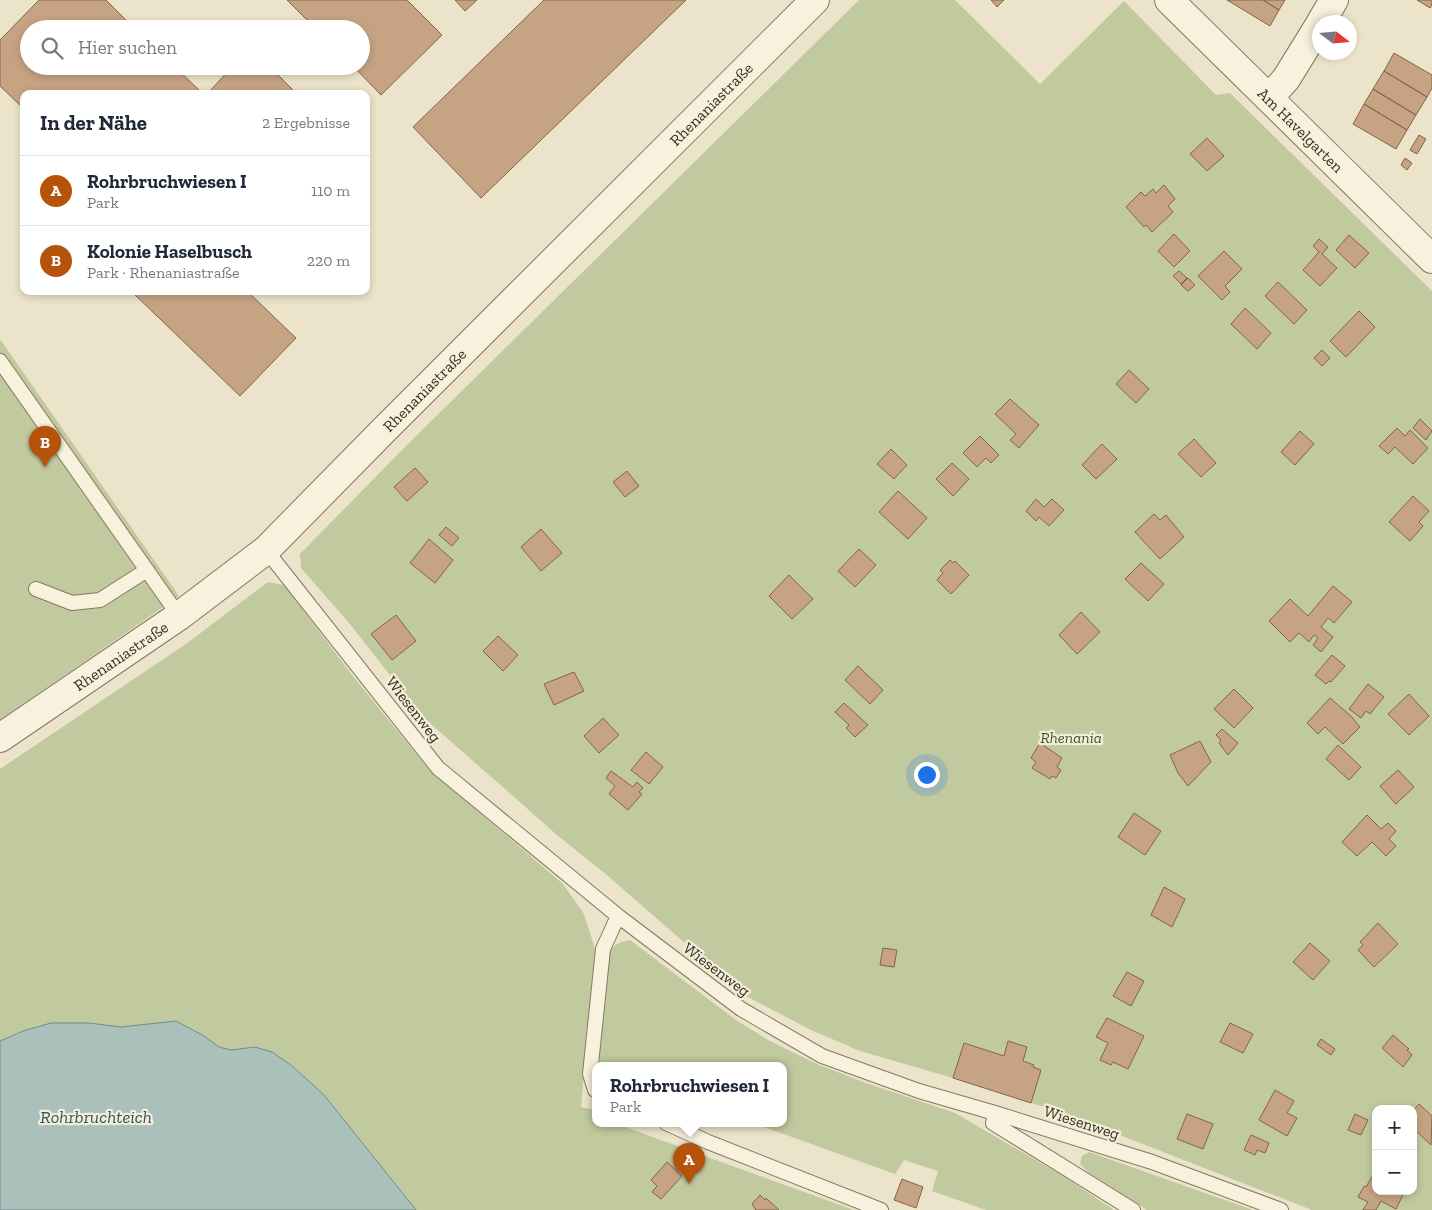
<!DOCTYPE html>
<html lang="de">
<head>
<meta charset="utf-8">
<style>
	body { margin:0; font-family:"Zilla Slab",serif; background:#f6f6f7; color:#1f2937 }
	.controls { position:absolute; right:15px; bottom:15px; display:grid; overflow:hidden; border-radius:10px; box-shadow:0 2px 8px #0003 }
	.controls button { width:45px; height:45px; display:grid; place-items:center; padding:0; border:0; border-bottom:1px solid #e0e1e3; background:#fff; color:#1f2937; font:25px sans-serif }
	.compass { position:absolute; left:1312px; top:15px; width:45px; height:45px; border-radius:50%; background:#fff; box-shadow:0 2px 8px #0003; rotate:106deg }
	.you { position:absolute; left:926px; top:774px; width:18px; height:18px; margin:-12px; border:4px solid #fff; border-radius:50%; background:#1a73e8; box-shadow:0 0 0 8px #1a73e833 }
	.badge { display:grid; place-items:center; width:32px; height:32px; border-radius:50%; background:#b45309; color:#fff; font-size:16px; font-weight:700 }
	.pin { position:absolute; translate:-50% -41px; filter:drop-shadow(0 1px 2px #0008) }
	.pin::after { content:''; position:absolute; top:26px; width:18px; height:15px; background:inherit; clip-path:polygon(0 0,100% 0,50% 100%) }
	.popup { position:absolute; left:592px; top:1062px; width:195px; height:65px; box-sizing:border-box; display:grid; place-content:center; border-radius:10px; background:#fff; filter:drop-shadow(0 1px 4px #0005); font-size:16px; white-space:nowrap; color:#747a83 }
	.popup b { font-size:19px; color:#1f2937 }
	.popup::after { content:''; position:absolute; left:50%; top:100%; margin-left:-10px; border:10px solid transparent; border-top-color:#fff }
	.list { margin:0; padding:0; list-style:none }
	h2 { display:flex; justify-content:space-between; align-items:center; height:65px; margin:0; padding:0 20px; font-size:21px }
	h2 small { font-size:16px; font-weight:400; color:#747a83 }
	.list li { display:grid; grid-template-columns:32px 1fr auto; gap:15px; align-items:center; box-sizing:border-box; height:70px; padding:0 20px; border-top:1px solid #e0e1e3 }
	.list b { display:block; font-size:19px; white-space:nowrap }
	.list p { margin:0; font-size:16px; white-space:nowrap; color:#747a83 }
	.list em { font-size:16px; font-style:normal; color:#747a83 }
	.icon { flex:none; width:28px; height:28px; fill:none; stroke:currentColor; stroke-width:2; stroke-linecap:round; stroke-linejoin:round }
	.map { position:relative; flex:none; width:1432px; height:1210px; overflow:hidden }
	.search { position:absolute; background:#fff; box-shadow:0 2px 8px #0003; left:20px; top:20px; width:350px; height:55px; display:flex; align-items:center; gap:12px; box-sizing:border-box; padding:0 18px; border-radius:28px; color:#747a83; font-size:19px }
	.panel { position:absolute; background:#fff; box-shadow:0 2px 8px #0003; left:20px; top:90px; width:350px; height:205px; border-radius:10px }
	.map>svg:first-child { display:block }
	.green { fill:#c1c99e; fill-rule:evenodd }
	.water { fill:#aac0bb; stroke:#718e89 }
	.building { fill:#c6a483; stroke:#846447 }
	.lines { fill:none; stroke-linecap:round; stroke-linejoin:round }
	.service-casing { stroke:#877860; stroke-width:16 }
	.minor-casing { stroke:#877860; stroke-width:30 }
	.tertiary-casing { stroke:#877860; stroke-width:30 }
	.service { stroke:#f7f1dd; stroke-width:14 }
	.minor { stroke:#f7f1dd; stroke-width:28 }
	.tertiary { stroke:#f7f1dd; stroke-width:28 }
	.labels { text-anchor:middle; stroke-width:4.5; stroke-linejoin:round; paint-order:stroke }
	.street-label { font-size:16px; fill:#382f22; stroke:#f3eed9 }
	.park-label { font-size:16px; font-style:italic; fill:#45532a; stroke:#f3eed9 }
	.water-label { font-size:18px; font-style:italic; fill:#325657; stroke:#f3eed9 }
</style>
</head>
<body>
<div class="map">
<svg width="1432" height="1210" viewBox="0 0 1432 1210">
	<rect width="100%" height="100%" fill="#ebe4ca"/>
	<path class="green" d="M859,0H955L1040,84L1124,1L1216,95L1230,93L1432,291V1210H1312L1066,1114L953,1078L860,1051L811,1030L746,996L608,876L557,835L423,717L349,623L301,568L300,554L408,444ZM1376,1109H1413V1191H1376Z
		M0,339L179,596L0,720Z
		M268,582L284,585L352,675L426,766L563,884L584,914L595,949L581,1107L595,1110V1123H614L854,1210H0V769L186,644Z
		M630,940L736,1020L768,1040L817,1064L866,1083L955,1113L1063,1176L1114,1210H986L932,1191L938,1171L904,1160L895,1174L753,1123H783V1065H602L598,1056L607,959C611,947 617,942 630,940Z
		M1089,1152L1253,1210H1147L1089,1173L1080,1164L1082,1156Z"/>
	<path class="water" d="M176,1021L204,1036L219,1047L231,1050L255,1047L272,1052L292,1066L324,1095L416,1210H0V1041L23,1031L51,1023H89L121,1027Z"/>
	<path class="building" d="M39,0H106L135,29H29V66H174L203,94H24V109L0,86V40Z
		M287,0H407L442,35L381,95L353,66H361V29H316Z
		M455,0H477L465,11Z
		M544,0H686L481,198L413,127Z
		M991,0H1004L997,7Z
		M1227,0H1263L1279,10L1270,26Z
		M1263,0H1285L1279,10Z
		M1417,0H1432V5L1430,8Z
		M1394,53L1432,75V88L1427,97L1384,71Z
		M233,66H269L297,94H207Z
		M1384,71L1427,97L1416,115L1373,89Z
		M1373,89L1416,115L1407,130L1364,104Z
		M1364,104L1407,130L1396,149L1353,124Z
		M1419,135L1426,139L1417,154L1410,150Z
		M1207,138L1224,156L1207,171L1190,154Z
		M1405,158L1412,163L1407,170L1401,165Z
		M1164,185L1175,199L1168,206L1173,212L1152,232L1146,225L1144,227L1126,207L1141,192L1145,196L1153,189L1156,193Z
		M1174,234L1190,251L1174,267L1158,251Z
		M1349,235L1369,253L1355,268L1336,250Z
		M1319,239L1328,247L1322,254L1337,268L1320,286L1303,270L1319,252L1313,246Z
		M1224,251L1242,269L1225,286L1230,292L1222,300L1198,276Z
		M1179,271L1187,278L1181,284L1173,276Z
		M1188,278L1195,285L1188,291L1181,285Z
		M1278,282L1307,310L1294,324L1265,296Z
		M131,291H247L296,338L240,396Z
		M1245,308L1271,333L1257,349L1231,324Z
		M1359,311L1375,327L1346,357L1330,341Z
		M1322,350L1330,358L1322,366L1314,358Z
		M1129,370L1149,389L1136,403L1116,384Z
		M1010,399L1039,425L1019,448L1010,440L1016,434L995,414Z
		M1420,419L1432,431L1426,440L1413,428Z
		M1397,428L1405,436L1410,430L1428,448L1413,464L1395,447L1388,454L1379,446Z
		M1300,431L1314,444L1295,465L1281,452Z
		M980,436L999,455L991,463L986,458L977,467L963,453Z
		M1194,439L1216,463L1201,477L1178,454Z
		M1102,444L1117,459L1096,479L1082,465Z
		M891,449L907,465L894,479L877,464Z
		M952,463L969,479L953,496L936,479Z
		M415,468L428,482L407,501L394,487Z
		M627,471L639,486L625,497L613,482Z
		M898,491L927,518L908,539L879,512Z
		M1413,496L1429,511L1419,522L1423,526L1410,541L1389,522Z
		M1036,499L1044,507L1052,499L1064,510L1049,526L1039,517L1036,521L1026,511Z
		M1154,514L1160,520L1166,515L1184,537L1160,559L1135,532Z
		M446,527L459,538L452,546L439,535Z
		M541,529L562,553L541,571L521,547Z
		M429,539L453,560L435,583L410,563Z
		M859,549L876,565L855,587L838,571Z
		M950,560L953,563L955,561L969,575L951,594L937,580L943,573L940,570Z
		M1141,563L1164,584L1148,601L1125,579Z
		M789,575L813,599L792,619L769,596Z
		M1333,586L1352,602L1334,623L1328,618L1321,627L1333,637L1321,652L1313,645L1318,638L1314,635L1309,642L1299,633L1290,642L1269,621L1290,599L1308,616Z
		M1081,612L1100,632L1077,654L1059,635Z
		M396,615L416,641L392,660L371,634Z
		M498,636L518,655L503,671L483,651Z
		M1332,655L1345,666L1331,682L1329,681L1326,684L1315,675Z
		M858,666L883,690L870,704L845,680Z
		M574,672L584,691L554,705L544,684Z
		M1368,684L1384,697L1370,714L1366,711L1361,718L1349,709Z
		M1234,689L1253,708L1234,728L1214,709Z
		M1409,694L1429,716L1409,735L1388,714Z
		M1330,698L1351,716L1360,727L1343,744L1325,727L1318,734L1307,723Z
		M844,703L868,725L855,737L846,728L849,725L835,712Z
		M603,718L619,735L599,753L584,736Z
		M1222,729L1238,743L1228,755L1219,743L1221,740L1216,735Z
		M1200,741L1211,762L1188,786L1178,773L1170,755Z
		M1040,743L1062,758L1057,767L1061,770L1056,778L1052,776L1050,779L1032,768L1036,762L1031,758Z
		M1338,745L1361,767L1349,780L1326,759Z
		M646,752L663,767L649,784L631,770Z
		M1398,770L1414,787L1396,804L1380,786Z
		M611,771L633,787L637,782L643,788L639,792L642,794L628,810L609,794L615,786L606,778Z
		M1134,813L1161,831L1145,855L1118,837Z
		M1367,815L1381,829L1388,823L1396,831L1389,839L1396,846L1386,856L1372,842L1357,856L1342,842Z
		M1164,887L1185,899L1172,927L1151,915Z
		M1378,923L1398,944L1374,967L1358,950L1363,945L1360,942Z
		M1310,943L1330,961L1313,980L1293,962Z
		M883,948L897,950L894,967L880,965Z
		M1127,972L1144,981L1131,1006L1113,996Z
		M1107,1018L1144,1036L1128,1069L1113,1062L1111,1065L1100,1060L1108,1043L1096,1037Z
		M1230,1023L1253,1034L1243,1053L1220,1042Z
		M1393,1035L1409,1049L1407,1050L1412,1055L1403,1067L1382,1048Z
		M1321,1039L1335,1049L1331,1055L1317,1045Z
		M1008,1041L1027,1047L1023,1061L1034,1065L1033,1067L1041,1070L1031,1103L953,1078L964,1043L1004,1056Z
		M1275,1090L1294,1101L1287,1113L1297,1118L1287,1136L1259,1120Z
		M1419,1104L1432,1116L1431,1145L1413,1128V1111Z
		M1187,1114L1213,1124L1203,1149L1177,1139Z
		M1355,1114L1368,1120L1361,1135L1348,1130Z
		M1251,1135L1269,1143L1265,1153L1257,1150L1255,1155L1244,1150Z
		M667,1162L682,1176L661,1199L652,1192L657,1186L651,1180Z
		M1376,1170V1191H1405L1396,1209L1381,1201L1376,1210H1363L1368,1202L1358,1197L1364,1186L1366,1187Z
		M902,1179L923,1187L916,1208L894,1200Z
		M760,1195L765,1200L766,1198L779,1210H756L752,1204Z"/>
	<g class="lines">
		<g class="service-casing">
			<path id="service" d="M0,361L179,616
				M266,550L438,768L618,916L741,1009L822,1056L919,1091L995,1113L1152,1162L1281,1210
				M36,589L72,603L100,600L147,570
				M595,1090L590,1074L603,949L618,916
				M995,1113L993,1123L1133,1210
				M666,1123L708,1142L881,1210"/>
		</g>
		<g class="minor-casing">
			<g id="minor">
				<path id="s1" d="M1169,0L1432,259"/>
				<path d="M1321,22L1334,0"/>
				<path d="M1269,98L1286,79L1320,24"/>
			</g>
		</g>
		<g class="tertiary-casing">
			<g id="tertiary">
				<path id="s2" d="M0,738L179,616L266,550L383,431L815,0"/>
			</g>
		</g>
		<use href="#service" class="service"/>
		<use href="#minor" class="minor"/>
		<use href="#tertiary" class="tertiary"/>
	</g>
	<g class="labels">
		<g class="street-label">
			<text dy="6" stroke="none"><textPath href="#s2" startOffset="956">Rhenaniastraße</textPath></text>
			<text dy="6" stroke="none"><textPath href="#s1" startOffset="185">Am Havelgarten</textPath></text>
			<text dy="6" stroke="none"><textPath href="#s2" startOffset="551">Rhenaniastraße</textPath></text>
			<text dy="6" stroke="none"><textPath href="#s2" startOffset="146">Rhenaniastraße</textPath></text>
			<text transform="translate(414 709) rotate(52)" y="6">Wiesenweg</text>
			<text transform="translate(717 969) rotate(37)" y="6">Wiesenweg</text>
			<text transform="translate(1082 1122) rotate(18)" y="6">Wiesenweg</text>
		</g>
		<g class="park-label">
			<text x="1071" y="743">Rhenania</text>
		</g>
		<g class="water-label">
			<text x="96" y="1123">Rohrbruchteich</text>
		</g>
	</g>
</svg>
<div class="controls">
<button>+</button>
<button>−</button>
</div>
<svg class="compass" viewBox="-18 -18 36 36"><path d="M0-13l5 13h-10z" fill="#e53935"/><path d="M0 13l5-13h-10z" fill="#747a83"/></svg>
<div class="you"></div>
<div class="pin badge" style="left:689px;top:1184px">A</div>
<div class="popup"><b>Rohrbruchwiesen I</b>Park</div>
<div class="pin badge" style="left:45px;top:467px">B</div>
<div class="search"><svg class="icon" aria-label="search" viewBox="0 0 24 24"><circle cx="10" cy="10" r="6"/><path d="M15 15l6 6"/></svg>Hier suchen</div>
<section class="panel">
<h2>In der Nähe<small>2 Ergebnisse</small></h2>
<ul class="list">
<li><span class="badge">A</span><div><b>Rohrbruchwiesen I</b><p>Park</p></div><em>110 m</em></li>
<li><span class="badge">B</span><div><b>Kolonie Haselbusch</b><p>Park · Rhenaniastraße</p></div><em>220 m</em></li>
</ul>
</section>
</div>
</body>
</html>
